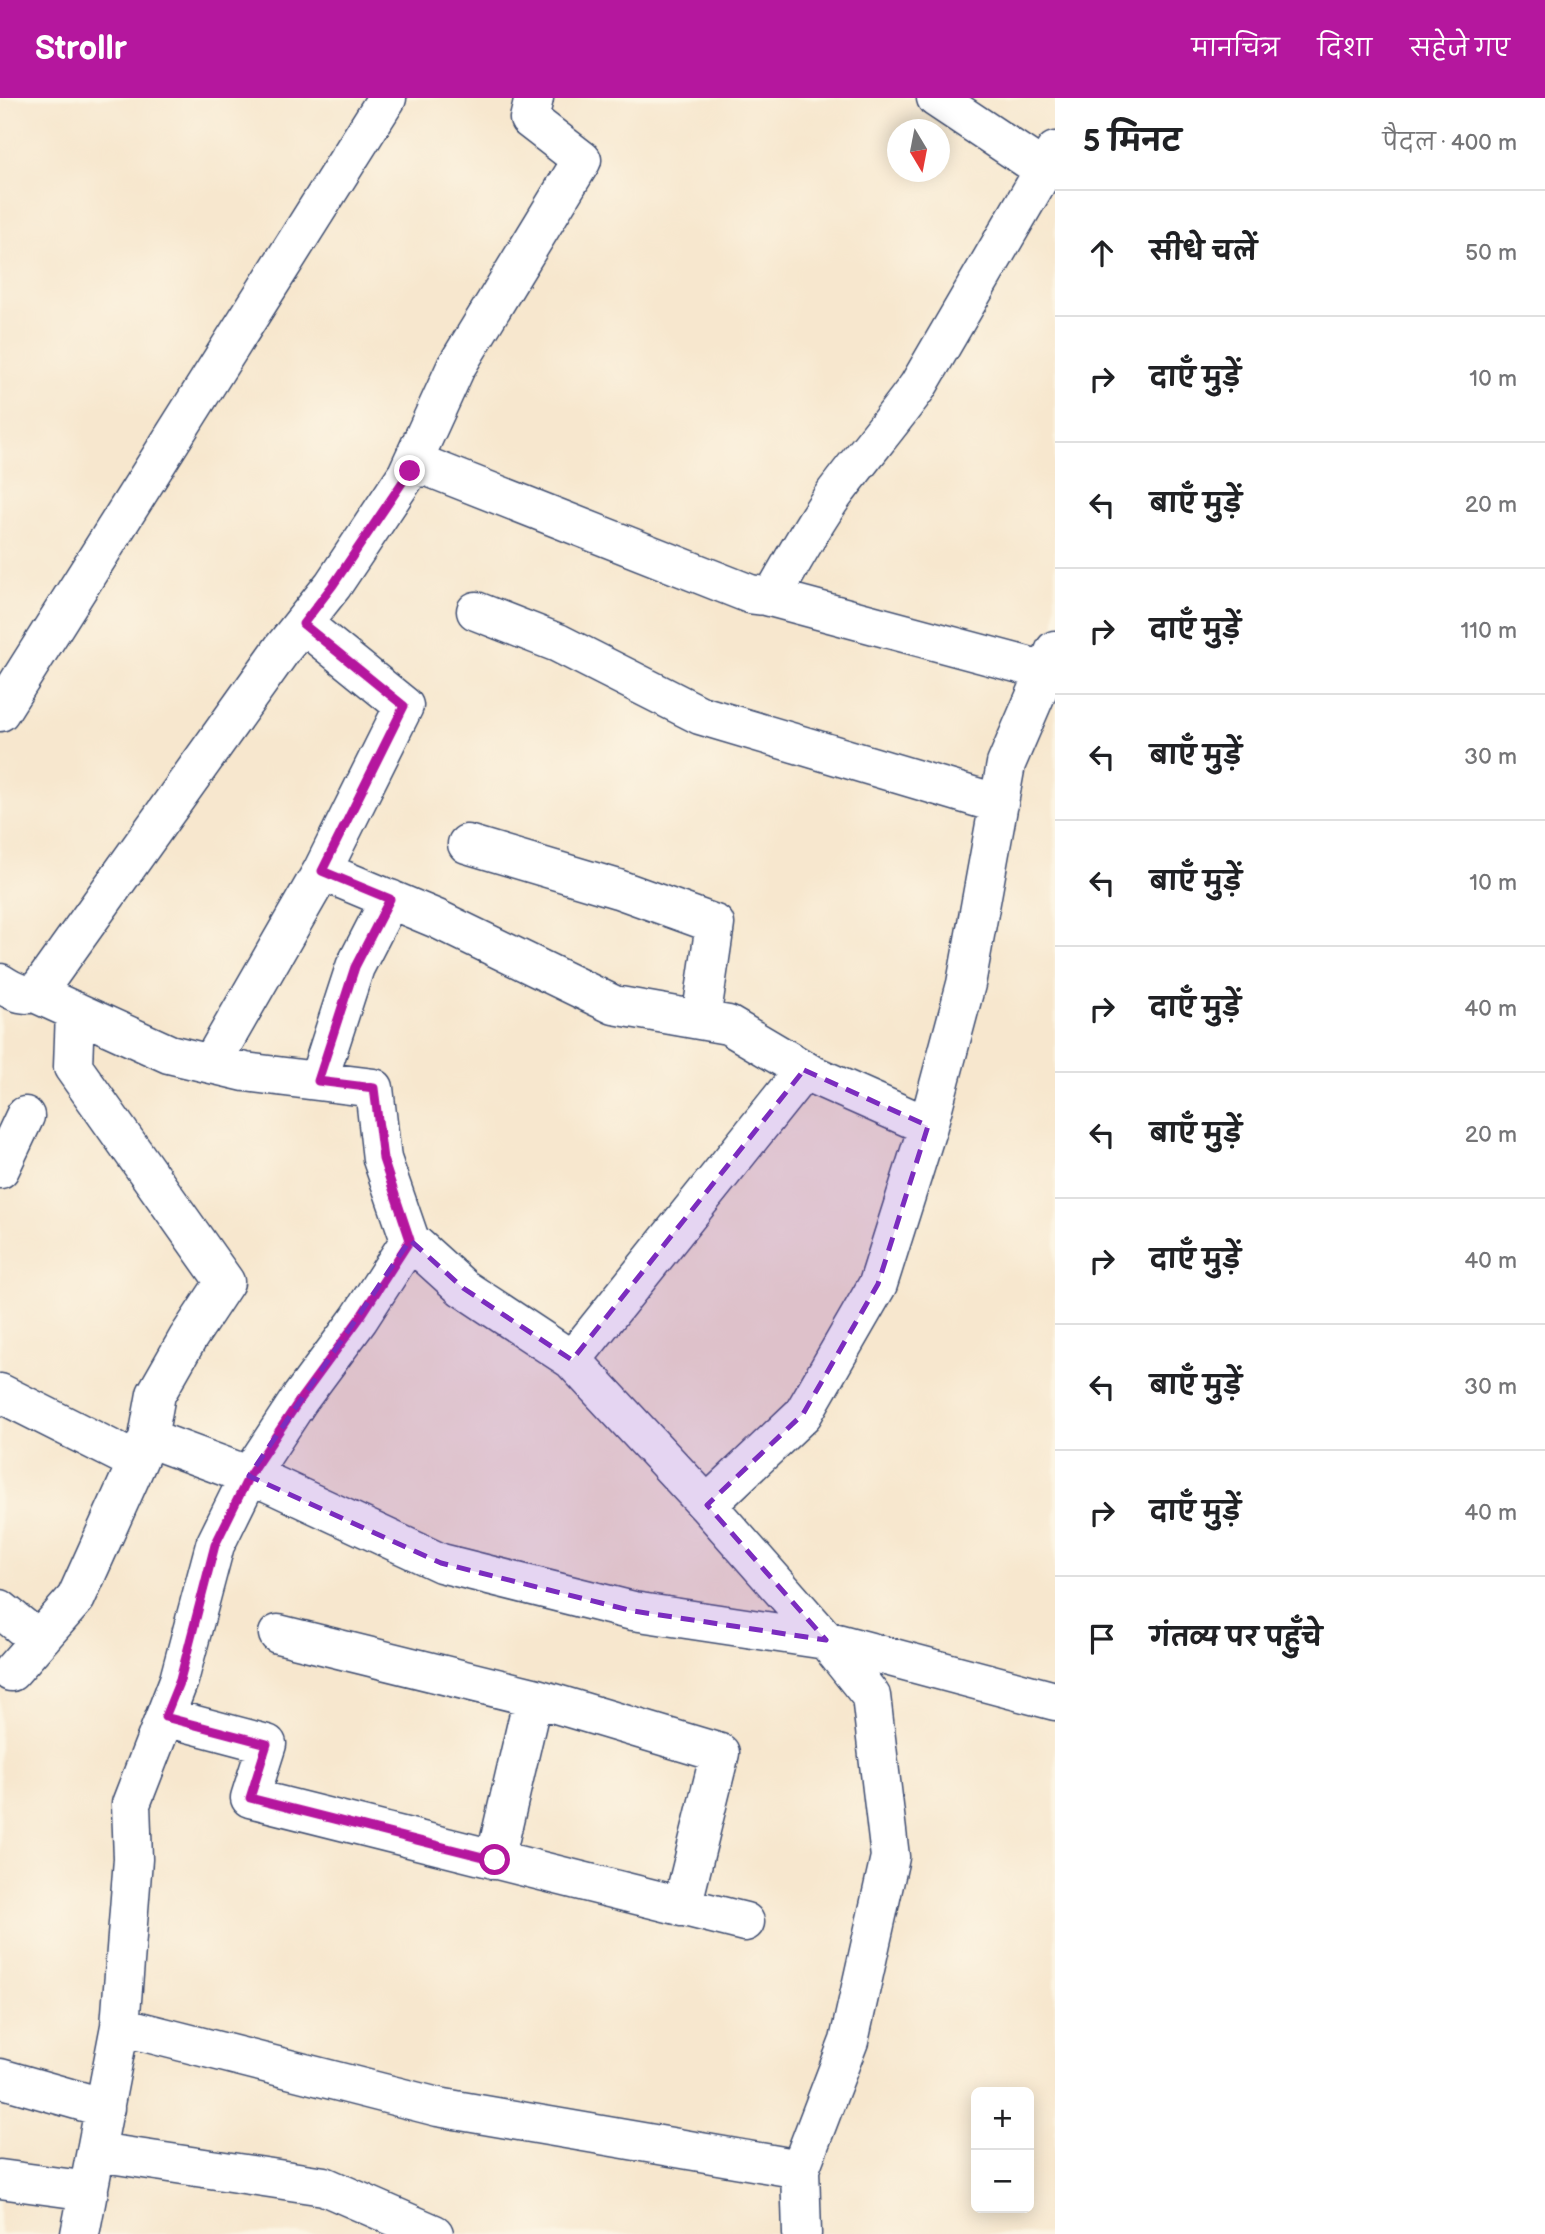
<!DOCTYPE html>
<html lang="hi">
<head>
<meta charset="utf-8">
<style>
	body { margin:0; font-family:"Balsamiq Sans","Playpen Sans Deva",sans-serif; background:#f2f2f2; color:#202124 }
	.controls { position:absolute; right:21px; bottom:21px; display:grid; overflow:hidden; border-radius:10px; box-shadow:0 4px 18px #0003 }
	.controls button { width:63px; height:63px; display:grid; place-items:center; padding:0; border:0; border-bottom:2px solid #e0e0e0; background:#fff; color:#202124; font:35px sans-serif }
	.compass { position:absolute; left:887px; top:21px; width:63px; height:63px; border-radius:50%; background:#fff; box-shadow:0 4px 18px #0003; rotate:170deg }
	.stop { position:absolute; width:21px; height:21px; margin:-16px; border:5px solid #b5179e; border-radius:50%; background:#fff }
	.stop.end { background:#b5179e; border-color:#fff; box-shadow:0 2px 7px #0008 }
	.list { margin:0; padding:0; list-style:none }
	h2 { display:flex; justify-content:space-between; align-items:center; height:91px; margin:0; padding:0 28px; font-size:30px }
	h2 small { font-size:23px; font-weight:400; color:#757577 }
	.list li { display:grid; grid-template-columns:46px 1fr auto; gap:21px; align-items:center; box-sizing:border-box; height:126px; padding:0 28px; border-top:2px solid #e0e0e0 }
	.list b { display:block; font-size:26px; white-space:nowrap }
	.list em { font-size:23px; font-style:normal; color:#757577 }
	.icon { flex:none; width:38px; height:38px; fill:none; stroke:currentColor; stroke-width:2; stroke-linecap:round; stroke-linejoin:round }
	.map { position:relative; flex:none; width:1055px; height:2136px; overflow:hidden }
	header { display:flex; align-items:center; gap:42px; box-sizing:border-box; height:98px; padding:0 35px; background:#b5179e; color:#fff }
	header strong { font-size:33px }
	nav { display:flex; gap:38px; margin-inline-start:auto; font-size:24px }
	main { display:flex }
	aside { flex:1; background:#fff }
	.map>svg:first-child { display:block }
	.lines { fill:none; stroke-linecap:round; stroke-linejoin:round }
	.minor-casing { stroke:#3c4b6f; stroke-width:41 }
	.minor { stroke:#fff; stroke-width:38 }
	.route { stroke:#b5179e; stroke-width:9 }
	.marked { fill:#7b2cbf; fill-opacity:0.2; stroke:#7b2cbf; stroke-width:5; stroke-dasharray:14 9; stroke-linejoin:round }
</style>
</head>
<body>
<header>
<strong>Strollr</strong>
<nav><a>मानचित्र</a><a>दिशा</a><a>सहेजे गए</a></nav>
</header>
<main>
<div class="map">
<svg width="1055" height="2136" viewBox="0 0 1055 2136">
	<rect width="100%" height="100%" fill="#fcf5e5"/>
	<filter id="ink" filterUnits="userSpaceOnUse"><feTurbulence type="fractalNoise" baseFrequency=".0143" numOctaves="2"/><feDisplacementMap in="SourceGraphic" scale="14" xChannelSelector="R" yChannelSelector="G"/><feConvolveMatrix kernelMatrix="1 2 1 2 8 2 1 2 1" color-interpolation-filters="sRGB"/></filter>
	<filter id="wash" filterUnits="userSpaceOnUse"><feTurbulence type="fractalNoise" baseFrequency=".00686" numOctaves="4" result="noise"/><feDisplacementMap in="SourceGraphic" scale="28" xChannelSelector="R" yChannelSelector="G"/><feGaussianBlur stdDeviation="1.57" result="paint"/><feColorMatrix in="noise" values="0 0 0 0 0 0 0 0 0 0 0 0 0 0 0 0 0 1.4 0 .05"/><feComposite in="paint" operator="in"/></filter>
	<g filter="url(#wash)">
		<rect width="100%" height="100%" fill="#f7e7ce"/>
	</g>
	<g filter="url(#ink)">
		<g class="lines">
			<g class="minor-casing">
				<path id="minor" d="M936,0L1044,72
					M407,376L456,269L582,62L529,21L534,0
					M766,498L1046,573
					M476,513L558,545L700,617L999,706
					M0,614L387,0
					M467,746L618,791L715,826L701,922
					M322,773L437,821L614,907L728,927L811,976L928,1028
					M0,885C14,894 28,902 41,889L283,550L333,487L407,376L415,370L428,369L750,496C761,498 768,499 776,492C795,459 813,426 835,395C862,359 891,325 918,288L1055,53
					M35,895L169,956L245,974L374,990L382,1061L410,1142L463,1190L572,1262L707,1407L826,1542L871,1598L890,1759L849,1943L800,2071L802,2136
					M211,966L322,773L404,608L303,526
					M318,983L355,869L390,801
					M0,1071L25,1018
					M572,1262L804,972
					M0,1295L137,1364
					M148,1340L269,1385L441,1465L633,1513L826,1542L1055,1603
					M707,1407L803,1316L878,1186L928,1028L966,886L1006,666L1055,552
					M0,1511L39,1542
					M278,1536L533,1599L720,1655L682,1809
					M11,1574L76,1500L148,1340L156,1296L188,1240L225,1184L73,969L75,913
					M165,1619L267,1646L250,1700L745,1824
					M495,1762L533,1599
					M120,1928L438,2009L800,2071
					M0,1980L105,2010
					M97,2054L324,2088L434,2136
					M0,2081L89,2093
					M80,2136L120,1928L133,1761L131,1706L179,1582L215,1447L249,1378L299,1302L359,1221L410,1142"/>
			</g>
			<use href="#minor" class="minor"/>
		</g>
	</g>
	<g class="lines" filter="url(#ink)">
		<path class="route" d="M410,373L333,487L303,526L404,608L322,773L390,801L355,869L318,983L374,990L383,1061L410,1142L359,1221L299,1303L249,1378L215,1447L180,1582L165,1619L267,1646L250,1700L495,1762"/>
	</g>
	<path class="marked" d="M804,972L928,1028L878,1186L803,1316L707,1407L826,1542L633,1513L441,1465L249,1378L410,1142L463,1190L572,1262Z"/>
</svg>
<div class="controls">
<button>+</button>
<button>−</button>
</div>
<svg class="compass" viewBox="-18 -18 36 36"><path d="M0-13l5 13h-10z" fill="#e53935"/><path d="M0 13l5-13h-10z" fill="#757577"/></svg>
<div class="stop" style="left:495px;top:1762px"></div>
<div class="stop end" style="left:410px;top:373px"></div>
</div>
<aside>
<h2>5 मिनट<small>पैदल · 400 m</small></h2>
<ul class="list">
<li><svg class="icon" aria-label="ahead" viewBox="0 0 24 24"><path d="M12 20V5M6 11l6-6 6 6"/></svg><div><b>सीधे चलें</b></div><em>50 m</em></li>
<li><svg class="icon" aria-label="right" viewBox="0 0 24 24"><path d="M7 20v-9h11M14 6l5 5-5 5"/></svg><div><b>दाएँ मुड़ें</b></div><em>10 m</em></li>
<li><svg class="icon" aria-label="left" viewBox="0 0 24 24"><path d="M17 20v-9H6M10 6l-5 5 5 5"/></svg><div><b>बाएँ मुड़ें</b></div><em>20 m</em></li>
<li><svg class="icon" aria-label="right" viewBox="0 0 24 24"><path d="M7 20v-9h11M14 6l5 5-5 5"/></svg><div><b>दाएँ मुड़ें</b></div><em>110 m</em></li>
<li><svg class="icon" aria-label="left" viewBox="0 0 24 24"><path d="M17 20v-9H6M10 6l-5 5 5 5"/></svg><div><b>बाएँ मुड़ें</b></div><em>30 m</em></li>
<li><svg class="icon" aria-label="left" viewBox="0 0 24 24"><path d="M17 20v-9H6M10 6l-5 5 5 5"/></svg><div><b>बाएँ मुड़ें</b></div><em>10 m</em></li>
<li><svg class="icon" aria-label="right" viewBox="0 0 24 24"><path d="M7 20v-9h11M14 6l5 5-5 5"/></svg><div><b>दाएँ मुड़ें</b></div><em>40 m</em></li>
<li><svg class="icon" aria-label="left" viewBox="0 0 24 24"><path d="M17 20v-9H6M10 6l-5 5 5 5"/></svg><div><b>बाएँ मुड़ें</b></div><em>20 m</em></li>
<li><svg class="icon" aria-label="right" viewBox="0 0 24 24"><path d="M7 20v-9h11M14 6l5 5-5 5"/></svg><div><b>दाएँ मुड़ें</b></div><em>40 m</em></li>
<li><svg class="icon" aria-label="left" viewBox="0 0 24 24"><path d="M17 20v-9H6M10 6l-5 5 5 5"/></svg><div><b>बाएँ मुड़ें</b></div><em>30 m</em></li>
<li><svg class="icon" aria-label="right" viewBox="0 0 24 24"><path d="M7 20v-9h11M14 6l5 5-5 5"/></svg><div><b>दाएँ मुड़ें</b></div><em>40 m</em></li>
<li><svg class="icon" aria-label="arrive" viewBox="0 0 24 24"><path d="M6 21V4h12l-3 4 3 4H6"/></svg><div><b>गंतव्य पर पहुँचे</b></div></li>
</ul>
</aside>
</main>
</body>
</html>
